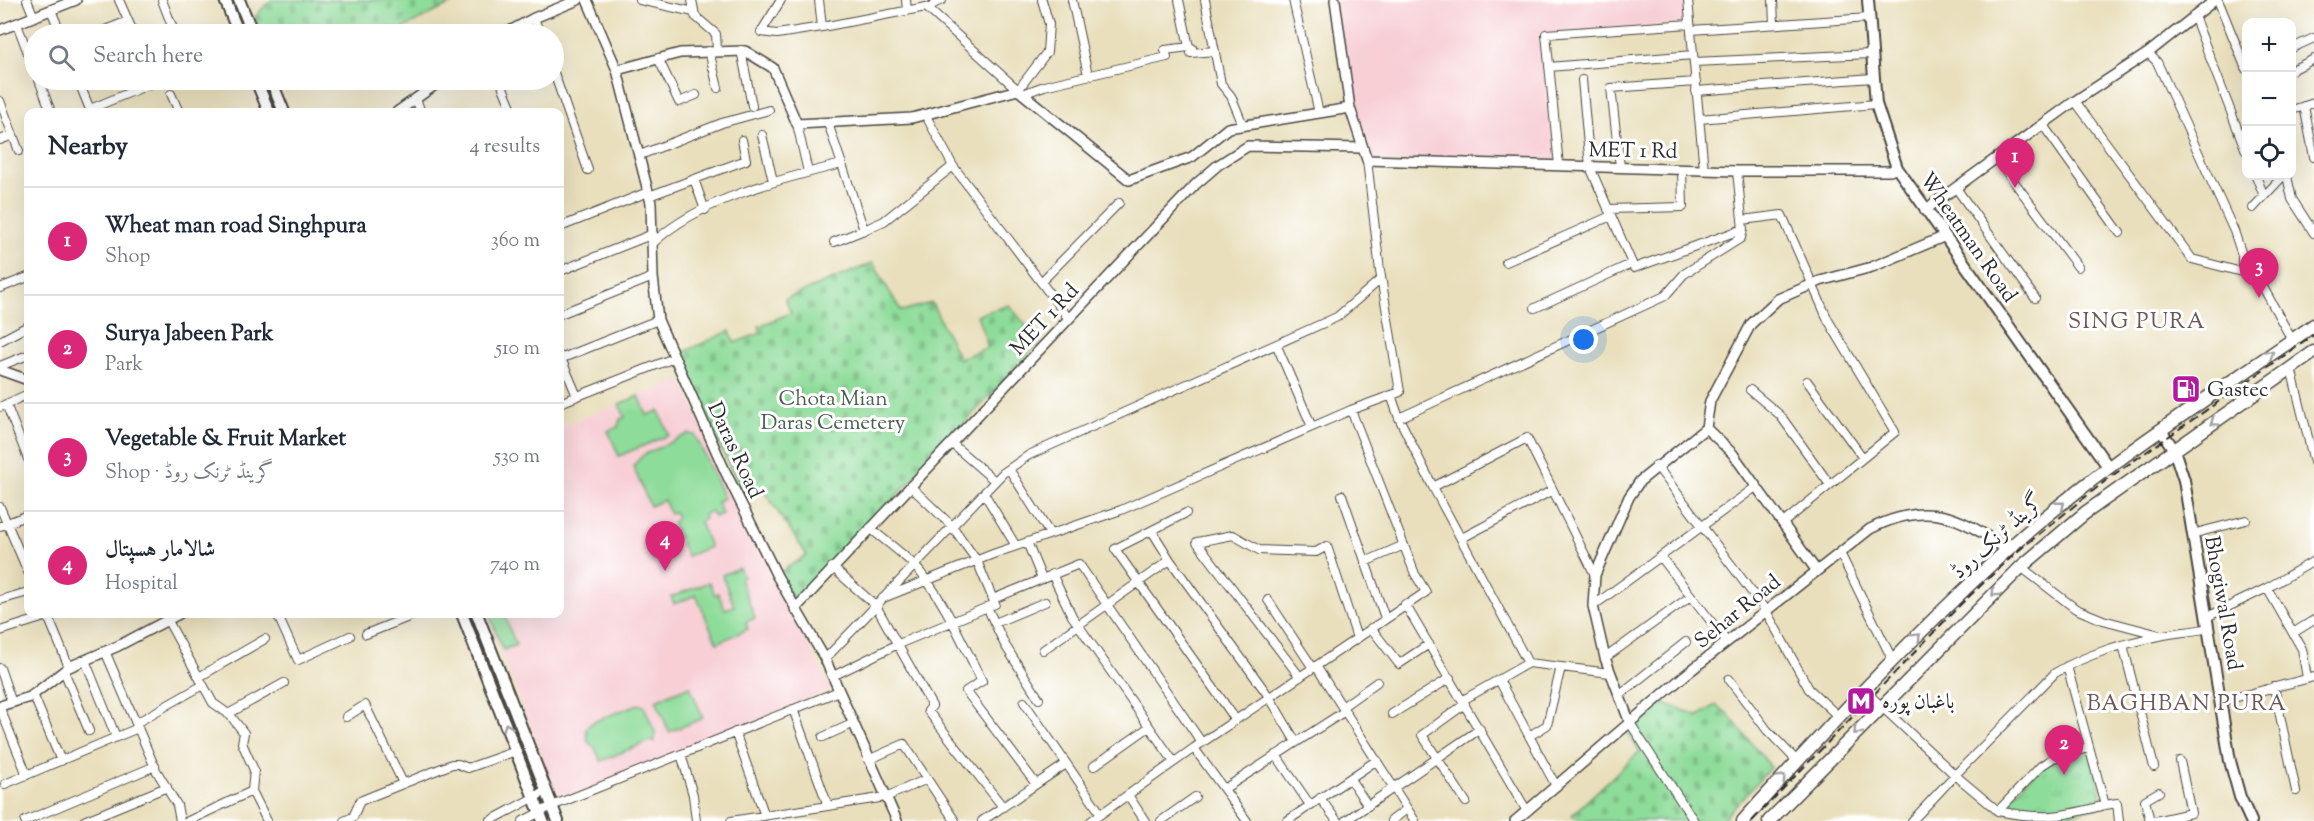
<!DOCTYPE html>
<html lang="en">
<head>
<meta charset="utf-8">
<style>
	body { margin:0; font-family:"Sorts Mill Goudy",Amiri,serif; background:#f2f2f3; color:#1f2937 }
	.controls { position:absolute; right:18px; top:18px; display:grid; overflow:hidden; border-radius:12px; box-shadow:0 6px 24px #0002 }
	.controls button { width:54px; height:54px; display:grid; place-items:center; padding:0; border:0; border-bottom:2px solid #e0e1e3; background:#fff; color:#1f2937; font:30px sans-serif }
	.you { position:absolute; left:1584px; top:340px; width:21px; height:21px; margin:-15px; border:4px solid #fff; border-radius:50%; background:#1a73e8; box-shadow:0 0 0 9px #1a73e833 }
	.badge { display:grid; place-items:center; width:39px; height:39px; border-radius:50%; background:#db2777; color:#fff; font-size:20px; font-weight:700 }
	.pin { position:absolute; translate:-50% -50px; filter:drop-shadow(0 2px 3px #0008) }
	.pin::after { content:''; position:absolute; top:32px; width:21px; height:18px; background:inherit; clip-path:polygon(0 0,100% 0,50% 100%) }
	.list { margin:0; padding:0; list-style:none }
	h2 { display:flex; justify-content:space-between; align-items:center; height:78px; margin:0; padding:0 24px; font-size:26px }
	h2 small { font-size:20px; font-weight:400; color:#747a83 }
	.list li { display:grid; grid-template-columns:39px 1fr auto; gap:18px; align-items:center; box-sizing:border-box; height:108px; padding:0 24px; border-top:2px solid #e0e1e3 }
	.list b { display:block; font-size:22px; white-space:nowrap }
	.list p { margin:0; font-size:20px; white-space:nowrap; color:#747a83 }
	.list em { font-size:20px; font-style:normal; color:#747a83 }
	.icon { flex:none; width:33px; height:33px; fill:none; stroke:currentColor; stroke-width:2; stroke-linecap:round; stroke-linejoin:round }
	.map { position:relative; flex:none; width:2314px; height:821px; overflow:hidden }
	.search { position:absolute; background:#fff; box-shadow:0 6px 24px #0002; left:24px; top:24px; width:540px; height:66px; display:flex; align-items:center; gap:15px; box-sizing:border-box; padding:0 21px; border-radius:33px; color:#747a83; font-size:22px }
	.panel { position:absolute; background:#fff; box-shadow:0 6px 24px #0002; left:24px; top:108px; width:540px; height:510px; border-radius:12px }
	.map>svg:first-child { display:block }
	.built { fill:#f7cfd5 }
	.grass { fill:#8edc9a; stroke:#5c8462; stroke-width:1.5 }
	.cemetery { fill:url(#cemetery-stones); stroke:#5c8462; stroke-width:1.5 }
	.park { fill:url(#park-tufts); stroke:#5c8462; stroke-width:1.5 }
	.lines { fill:none; stroke-linecap:round; stroke-linejoin:round }
	.minor-casing { stroke:#484641; stroke-width:10 }
	.tertiary-casing { stroke:#484641; stroke-width:12 }
	.secondary-casing { stroke:#484641; stroke-width:14 }
	.primary-casing { stroke:#484641; stroke-width:15 }
	.minor { stroke:#fff; stroke-width:8 }
	.tertiary { stroke:#fff; stroke-width:9 }
	.secondary { stroke:#fff; stroke-width:10 }
	.primary { stroke:#fff; stroke-width:12 }
	.rail { stroke:#2b2b2b; stroke-width:2; stroke-dasharray:9 4.5; stroke-linecap:butt }
	.oneway { stroke:#a0a0a0 }
	.labels { text-anchor:middle; stroke-width:6; stroke-linejoin:round; paint-order:stroke }
	.street-label { font-size:21px; fill:#2b2b2b; stroke:#fff }
	.poi-label { font-size:21px; fill:#2b2b2b; stroke:#fff; text-anchor:start }
	.park-label { font-size:21px; fill:#49604c; stroke:#fff }
	.neighbourhood-label { font-size:22px; letter-spacing:1.5px; fill:#6d5857; stroke:#fff }
</style>
</head>
<body>
<div class="map">
<svg width="2314" height="821" viewBox="0 0 2314 821">
	<defs>
		<pattern id="cemetery-stones" width="16" height="16" patternUnits="userSpaceOnUse" patternTransform="scale(1.5)"><rect width="16" height="16" fill="#8edc9a"/><path d="M2 7V4a2 2 0 0 1 4 0v3zM10 15v-3a2 2 0 0 1 4 0v3z" fill="#7bbd85"/></pattern>
		<pattern id="park-tufts" width="24" height="20" patternUnits="userSpaceOnUse" patternTransform="scale(1.5)"><rect width="24" height="20" fill="#8edc9a"/><path d="M3 7l-1-3M5 7V3M7 7l1-3M15 17l-1-3M17 17v-4M19 17l1-3" fill="none" stroke="#7bbd85"/></pattern>
	</defs>
	<rect width="100%" height="100%" fill="#fff"/>
	<filter id="ink" filterUnits="userSpaceOnUse"><feTurbulence type="fractalNoise" baseFrequency=".0167" numOctaves="2"/><feDisplacementMap in="SourceGraphic" scale="12" xChannelSelector="R" yChannelSelector="G"/><feConvolveMatrix kernelMatrix="1 2 1 2 8 2 1 2 1" color-interpolation-filters="sRGB"/></filter>
	<filter id="wash" filterUnits="userSpaceOnUse"><feTurbulence type="fractalNoise" baseFrequency=".008" numOctaves="4" result="noise"/><feDisplacementMap in="SourceGraphic" scale="24" xChannelSelector="R" yChannelSelector="G"/><feGaussianBlur stdDeviation="1.35" result="paint"/><feColorMatrix in="noise" values="0 0 0 0 0 0 0 0 0 0 0 0 0 0 0 0 0 1.4 0 .05"/><feComposite in="paint" operator="in"/></filter>
	<g filter="url(#wash)">
		<rect width="100%" height="100%" fill="#e9dfbc"/>
		<path class="built" d="M1336,0H1689L1690,24L1546,34L1559,166L1367,160L1350,108Z
			M681,380L754,537L831,690L559,800L486,614H560V427Z"/>
		<path class="grass" d="M639,396L647,415L659,411L669,435L619,456L608,431L618,427L620,419L625,417L619,404Z
			M688,434L695,435L698,441L724,498L717,502L722,514L714,517L711,511L703,515L705,519L700,522L710,547L687,556L672,523L677,518L675,513L670,514L664,500L650,506L633,466L643,455Z
			M739,568L743,577L740,579L755,618L746,622L748,629L717,643L696,595L674,604L671,597L709,582L715,595L718,593L725,609L734,606L722,575Z
			M489,614H504L516,645L503,650Z
			M690,686L703,718L669,732L656,700Z
			M638,704L644,706L655,732L654,742L652,740L601,761L595,748L588,742L586,728L593,722Z"/>
		<path class="cemetery" d="M271,0H459L392,34H261L254,18Z
			M873,263L901,311L932,303L959,359L988,347L977,315L1009,305L1040,342L795,605L779,573L807,555L763,490L746,500L676,355L730,331L734,343L761,333L759,326L791,313L785,299Z
			M1661,702L1699,716L1716,705L1727,713L1771,767L1721,821H1581L1572,815L1640,751L1628,735Z"/>
		<path class="park" d="M2088,748L2105,805L2065,816L1998,811L2041,766Z"/>
	</g>
	<g filter="url(#ink)">
		<g class="lines">
			<g class="minor-casing">
				<path id="minor" d="M27,0L34,17
					M119,0L134,34
					M162,0L175,34
					M640,0L694,12
					M692,0L695,16L716,34L717,51
					M781,0L761,32L777,34L822,27
					M819,0L822,27L926,7L1018,90L1047,52L1049,24L1042,0
					M906,0L907,11
					M1072,0L1088,75
					M1179,0L1189,47
					M1205,0L1221,84L1231,96L1243,125
					M1293,0L1319,113
					M1688,0L1704,170
					M1773,0L1774,24
					M2218,0L2246,69
					M51,10L61,34
					M929,10L935,3L942,0
					M2194,16L2246,151
					M534,18L540,34
					M17,24L34,69
					M1691,30L1869,18
					M95,34L128,21
					M2292,48L2314,38
					M741,50L752,106
					M709,51L718,88
					M2148,53L2157,62L2234,231L2242,255V271
					M658,58L679,102L696,95
					M1694,62L1871,54
					M1549,67L1693,55
					M2292,70L2314,59
					M554,73L588,170
					M39,80L51,112
					M78,80L91,112
					M500,80L513,112
					M1582,80L1590,167L1634,268L1743,229
					M1696,91L1873,78
					M171,94L179,112
					M1023,94L1044,86L1167,57L1165,50L1189,47L1192,48L1191,53L1215,51
					M416,99L421,112
					M0,101L19,151
					M2075,101L2192,259L2257,276L2292,340
					M2304,106L2314,157
					M90,109L160,80
					M2292,110L2314,103
					M925,114L953,166L1069,319
					M1699,119L1876,104
					M828,123L864,230L834,242
					M797,124L808,172
					M2043,125L2120,233
					M762,135L773,181
					M0,140L13,135
					M640,155L722,123L769,110
					M1997,159L2078,267
					M1559,166L1546,34L1690,24
					M1620,167L1611,88L1696,82
					M2256,176L2264,196
					M2287,176L2292,199L2314,233
					M694,179L705,210
					M1956,188L2035,298
					M649,196L746,160L742,140
					M2253,208L2283,176
					M1608,209L1683,207L1682,169
					M1742,220L1782,215L1828,320L1895,432L1783,523
					M560,227L648,192
					M864,230L884,221L953,166
					M653,243C700,199 780,179 842,164
					M1506,262L1611,216
					M560,271L653,234
					M1041,282L1119,203
					M0,288L28,277
					M1535,308L1631,264
					M560,314L653,277
					M0,341L28,326
					M1277,346L1312,427
					M560,356L577,396
					M560,359L658,320
					M0,366L28,355
					M2291,368L2314,462
					M1807,381L1863,458
					M1750,390L1780,415L1830,485
					M1391,395L1399,418L1433,487L1528,663
					M560,403L674,358
					M6,404L28,459
					M0,407L28,394
					M1399,418L1665,296L1684,274L1741,238L1743,229L1737,171
					M951,443L995,481
					M1656,465L1766,611L1809,689L1840,718
					M1009,469L1050,534
					M1433,487L1527,438L1595,575
					M984,493L1016,546
					M1342,495L1385,618
					M0,507L28,572
					M1186,513L1115,549L1236,720
					M0,526L28,515
					M870,528C884,540 900,551 913,564C942,594 963,644 982,681L966,691L1036,784
					M2192,534L2246,520
					M1462,538L1553,490
					M1027,542L1042,579
					M1840,553L1893,661
					M1661,557L1727,642
					M1170,560L1270,698L1296,742
					M1365,562L1404,545
					M832,567L876,606L932,706L928,711L1003,807
					M2021,567L2076,609L2103,620L2160,635
					M1052,574L1072,616L1174,762
					M2267,588L2302,649L2307,678
					M883,598L993,554L1121,510L1351,410L1400,392L1380,271L1367,160
					M993,599L1079,564L1202,743
					M0,600L28,592
					M1268,600L1313,668
					M1405,604L1527,811
					M1593,606L1757,486
					M987,607L1005,645L1039,699
					M47,614L69,667
					M277,614L298,660L350,636
					M2207,617L2267,588L2314,561
					M168,621L213,703L230,715L244,733L242,743L254,770L252,791L267,821
					M995,623L1045,602
					M1371,628L1399,664L1429,644
					M0,631L48,616
					M2293,633L2314,620
					M366,634L416,614
					M2123,645L2154,767
					M1043,650L1170,560L1152,531
					M105,651L156,770L177,805L180,821
					M1605,658L1691,596
					M825,659L1003,473L1029,455L1337,317L1381,279
					M85,660L116,737
					M1316,666L1415,821
					M0,668L12,703
					M64,671L89,731
					M833,676L896,645L995,604L977,561L952,526L910,486
					M199,677L265,639
					M1300,677L1197,542L1233,535L1259,550L1316,552L1327,546L1357,638
					M1729,679L1767,730L1798,762
					M1499,680L1556,786
					M2274,687L2296,791
					M1865,691L1955,775L2055,673C2087,654 2122,644 2159,636C2176,632 2192,632 2209,628
					M33,694L61,761
					M1618,696L1686,642
					M1463,700L1528,663L1610,673
					M2222,701L2314,677
					M1024,702L1101,814
					M1465,704L1422,735L1466,802
					M1342,707L1377,682
					M0,708L27,775
					M793,709L828,806
					M228,714L284,683
					M1392,714L1450,678
					M346,717L365,705L403,783
					M136,723L203,685
					M1630,723L1694,821
					M735,732L765,816
					M1531,735L1547,725L1561,667
					M823,737L852,724
					M1194,748L1247,821
					M681,754L693,795L696,821
					M1276,755L1310,805
					M868,760L904,744L955,821
					M1094,766L1149,727
					M1350,779L1368,806
					M5,784L138,728
					M1224,789L1345,711
					M1128,795L1145,821
					M1320,798L1337,821
					M2105,805L2117,803L2119,821
					M1998,811C2042,820 2062,817 2105,805L2067,666
					M25,821L155,766
					M84,821L167,787
					M188,821L252,791
					M344,821L353,817L360,801L452,764H458L468,768L516,751
					M490,821L546,791
					M523,821L552,806L839,691
					M731,821L886,797L927,779
					M982,821L1066,764
					M1091,821L1194,748L1426,592L1415,574L1351,410
					M1161,821L1195,797
					M1287,821L1377,760
					M1345,821L1480,729
					M1391,821L1407,809
					M1912,821L1955,775L1998,811L2041,766L2053,758L2088,748
					M2150,821L2145,800L2159,792
					M2155,821L2191,813L2180,761"/>
			</g>
			<g class="tertiary-casing">
				<path id="tertiary" d="M587,0L617,70L680,53L745,51L773,68L797,124L912,118L1018,90L1129,180L1192,157L1228,128L1350,108
					M1335,0L1350,108L1367,160L1737,171H1890L1897,168
					M0,30L76,0
					M504,34L534,18L578,0
					M617,70L651,203L653,277L658,320L725,471L777,576L825,659L897,821
					M397,112L442,80
					M1925,210L2075,101L2148,53L2215,0
					M0,370L28,380
					M1706,428L1733,454L1816,570
					M795,609L1196,184L1218,165L1248,146L1363,148
					M0,706L30,697L69,667L118,646L179,614
					M1630,723L1605,658L1593,606L1595,575L1629,497L1640,481L1706,428L1710,401L1751,324L1778,299L1820,281L1872,267L1943,237
					M1515,821L1684,676L1870,529C1924,501 1961,514 2006,550"/>
			</g>
			<g class="secondary-casing">
				<path id="secondary" d="M225,0L239,34
					M239,0L253,34
					M1868,0L1876,104L1897,168L2109,468
					M256,80L269,112
					M271,80L284,112
					M2161,430L2174,450L2184,480L2230,761L2240,797L2251,821
					M462,614L543,821
					M477,614L558,821"/>
			</g>
			<g class="primary-casing">
				<path id="primary" d="M1743,821C1827,728 1913,635 2006,551C2101,465 2210,397 2314,325
					M1769,821L2021,567L2085,513L2314,352"/>
			</g>
			<use href="#minor" class="minor"/>
			<use href="#tertiary" class="tertiary"/>
			<use href="#secondary" class="secondary"/>
			<use href="#primary" class="primary"/>
			<path class="rail" d="M1752,821L1962,603L2018,551L2109,478L2314,335"/>
		</g>
		<defs><path id="oneway-chevron" d="M-2-3.5L2.5 0L-2 3.5" fill="none" stroke-width="1.6" stroke-linecap="round" stroke-linejoin="round" transform="scale(1.5)"/></defs>
		<g class="oneway">
			<use href="#oneway-chevron" transform="translate(2270 354) rotate(-34)"/>
			<use href="#oneway-chevron" transform="translate(2214 422) rotate(145)"/>
			<use href="#oneway-chevron" transform="translate(2061 505) rotate(-39)"/>
			<use href="#oneway-chevron" transform="translate(1995 593) rotate(135)"/>
			<use href="#oneway-chevron" transform="translate(1917 637) rotate(-45)"/>
			<use href="#oneway-chevron" transform="translate(507 727) rotate(-111)"/>
			<use href="#oneway-chevron" transform="translate(1857 731) rotate(134)"/>
			<use href="#oneway-chevron" transform="translate(1782 778) rotate(-47)"/>
		</g>
	</g>
	<defs>
		<g id="fuel-square" transform="scale(1.5)"><rect x="-9" y="-9" width="18" height="18" rx="4" fill="#b5179e" stroke="#fff"/><path d="M-5.5-6h7V0h2V4h1.3V-2.5L3-4.5l.8-.8L6-3V5H2.5V1h-1V6h-7ZM-4.2-4.7v3.2H.2V-4.7Z" fill="#fff"/></g>
		<g id="metro-square" transform="scale(1.5)"><rect x="-9" y="-9" width="18" height="18" rx="4" fill="#b5179e" stroke="#fff"/><path d="M-5.5 5V-5H-3L0 0L3-5H5.5V5H3V-.5L0 4L-3-.5V5Z" fill="#fff"/></g>
	</defs>
	<g fill-rule="evenodd">
		<use href="#fuel-square" x="2186" y="389"/>
		<use href="#metro-square" x="1861" y="701"/>
	</g>
	<g class="labels">
		<g class="street-label">
			<text transform="translate(1633 150) rotate(1)" y="7">MET 1 Rd</text>
			<text transform="translate(1969 237) rotate(55)" y="7">Wheatman Road</text>
			<text transform="translate(1044 319) rotate(-47)" y="7">MET 1 Rd</text>
			<text transform="translate(736 450) rotate(65)" y="7">Daras Road</text>
			<text transform="translate(1997 536) rotate(-42)" y="7">گرینڈ ٹرنک روڈ</text>
			<text transform="translate(2224 603) rotate(80)" y="7">Bhogiwal Road</text>
			<text transform="translate(1737 611) rotate(-39)" y="7">Sehar Road</text>
		</g>
		<g class="poi-label">
			<text x="2207" y="396">Gastec</text>
			<text x="1882" y="708">باغبان پورہ</text>
		</g>
		<g class="park-label">
			<text x="833" y="405">Chota Mian<tspan x="833" dy="24">Daras Cemetery</tspan></text>
		</g>
		<g class="neighbourhood-label">
			<text x="2137" y="328">SING PURA</text>
			<text x="2187" y="710">BAGHBAN PURA</text>
		</g>
	</g>
</svg>
<div class="controls">
<button>+</button>
<button>−</button>
<button><svg class="icon" aria-label="locate" viewBox="0 0 24 24"><circle cx="12" cy="12" r="6"/><path d="M12 2v4M12 18v4M2 12h4M18 12h4"/></svg></button>
</div>
<div class="you"></div>
<div class="pin badge" style="left:2015px;top:188px">1</div>
<div class="pin badge" style="left:2064px;top:775px">2</div>
<div class="pin badge" style="left:2259px;top:298px">3</div>
<div class="pin badge" style="left:665px;top:571px">4</div>
<div class="search"><svg class="icon" aria-label="search" viewBox="0 0 24 24"><circle cx="10" cy="10" r="6"/><path d="M15 15l6 6"/></svg>Search here</div>
<section class="panel">
<h2>Nearby<small>4 results</small></h2>
<ul class="list">
<li><span class="badge">1</span><div><b>Wheat man road Singhpura</b><p>Shop</p></div><em>360 m</em></li>
<li><span class="badge">2</span><div><b>Surya Jabeen Park</b><p>Park</p></div><em>510 m</em></li>
<li><span class="badge">3</span><div><b>Vegetable &amp; Fruit Market</b><p>Shop · گرینڈ ٹرنک روڈ</p></div><em>530 m</em></li>
<li><span class="badge">4</span><div><b>شالامار ہسپتال</b><p>Hospital</p></div><em>740 m</em></li>
</ul>
</section>
</div>
</body>
</html>
